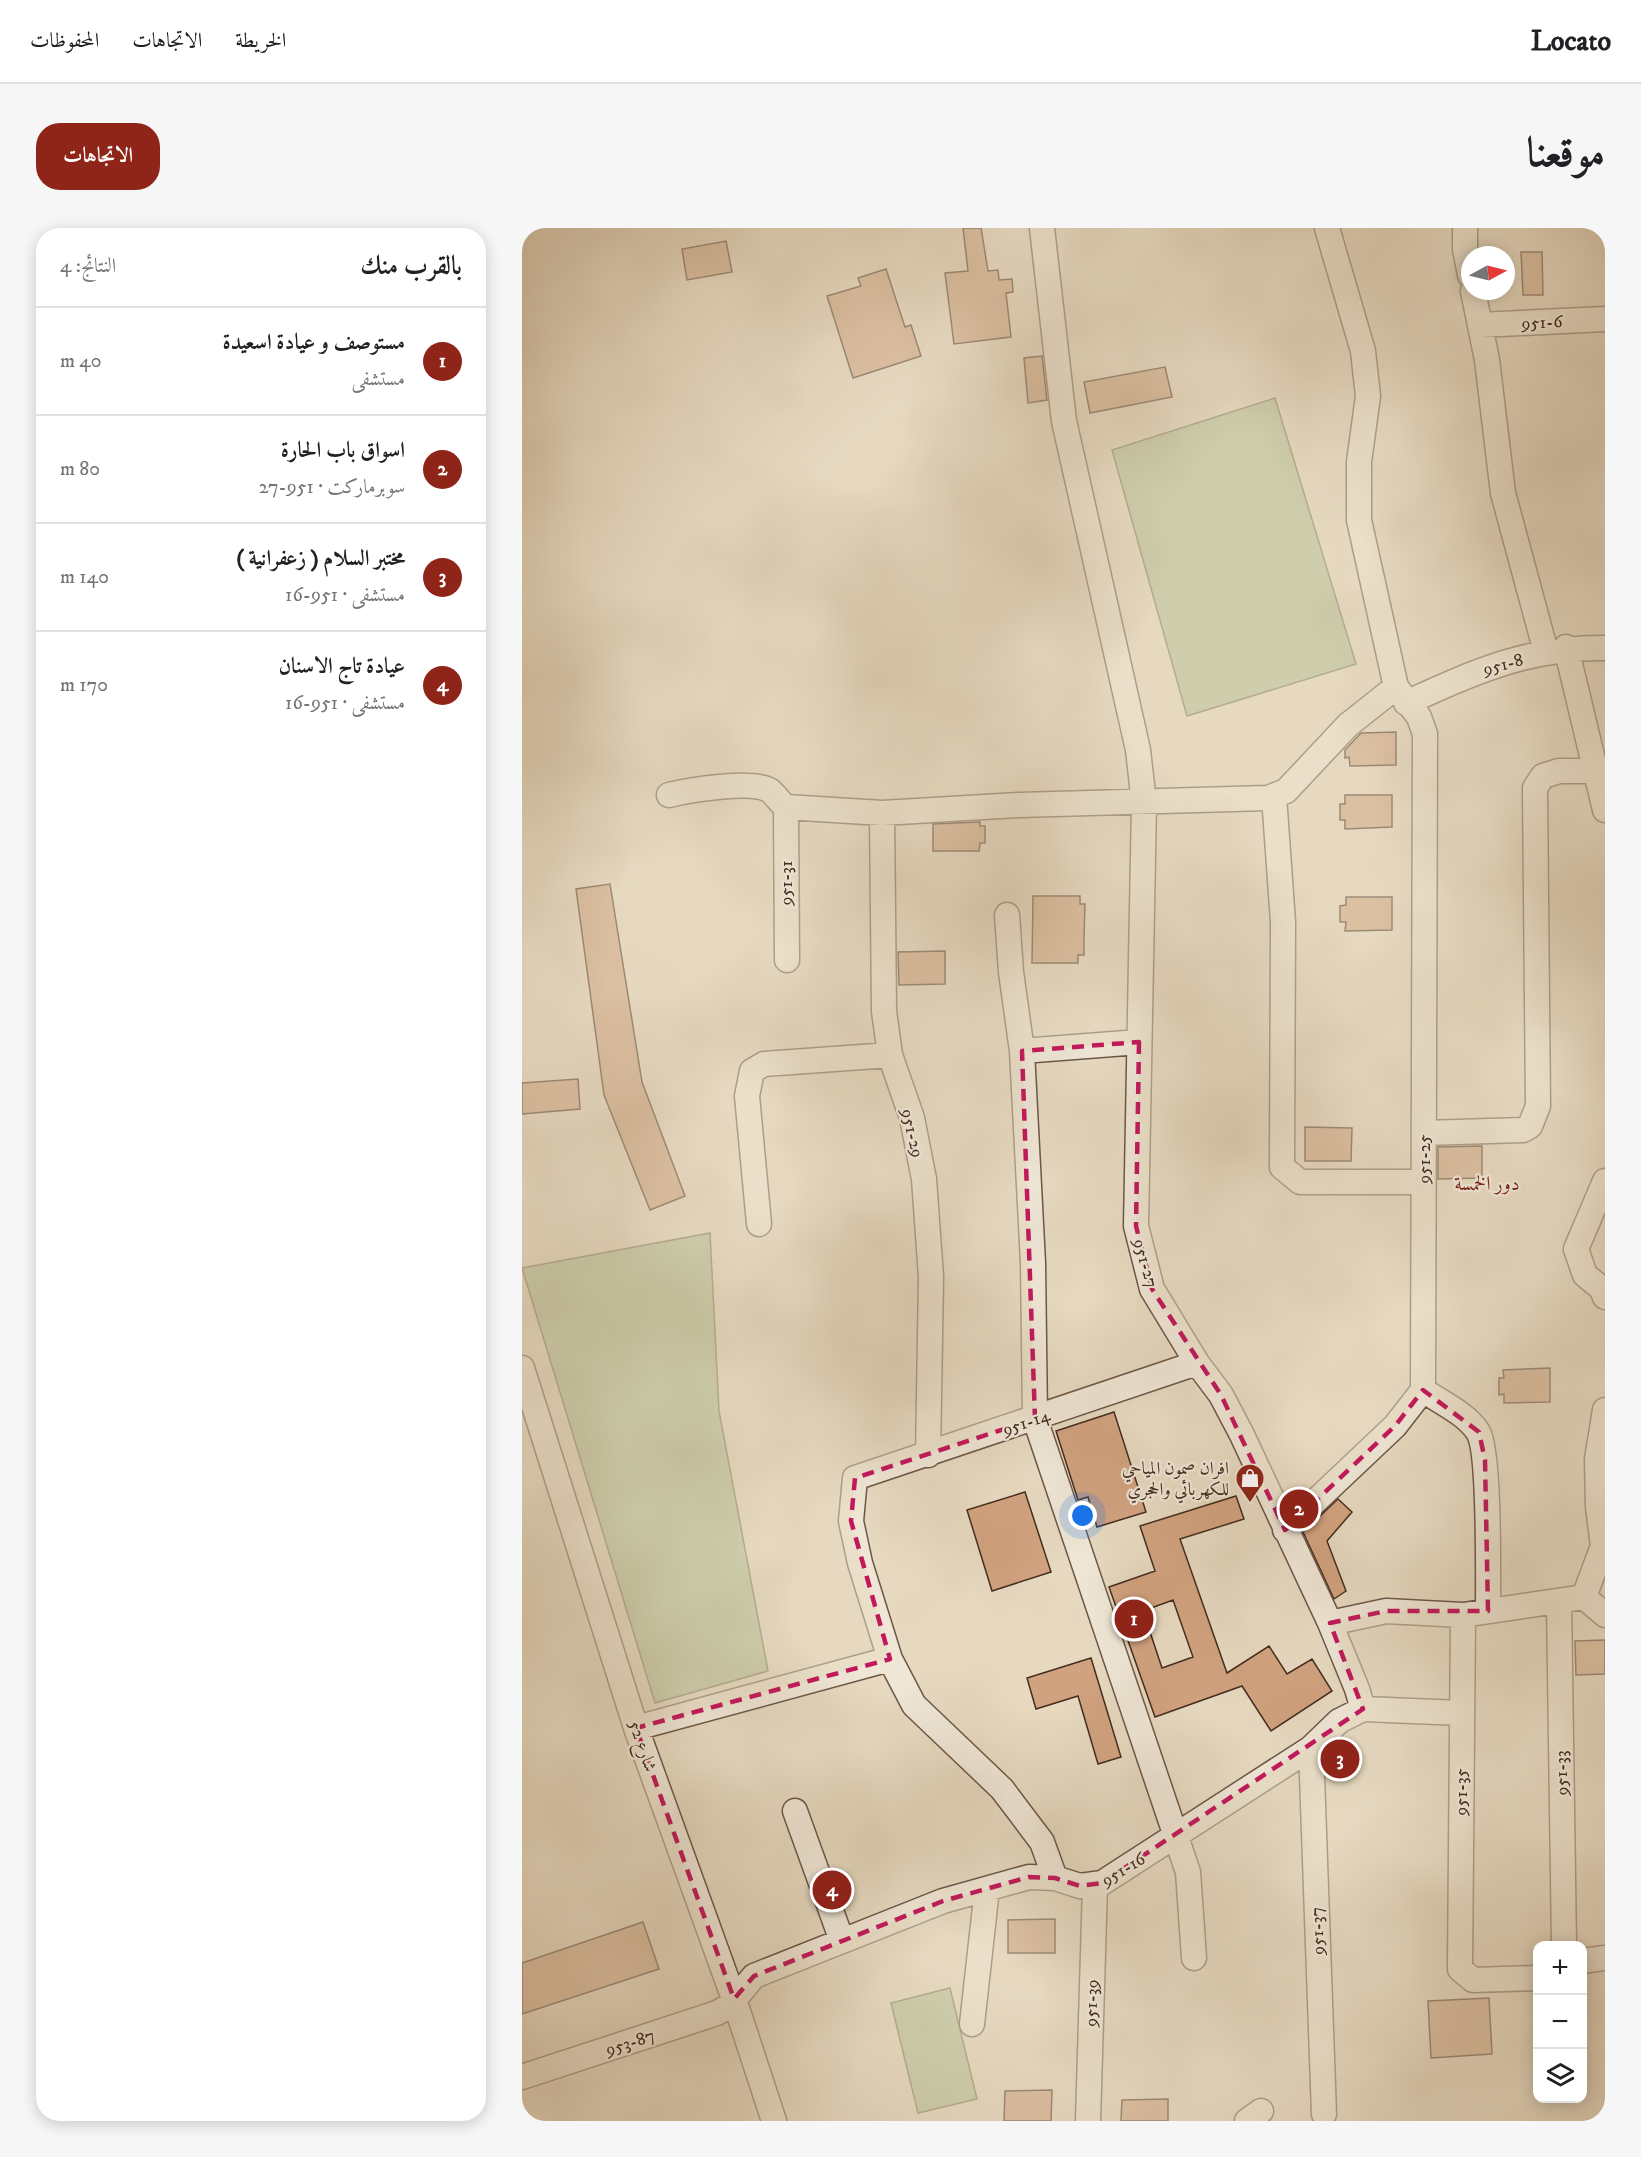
<!DOCTYPE html>
<html lang="ar">
<head>
<meta charset="utf-8">
<style>
	body { margin:0; font-family:"IM FELL DW Pica",Amiri,serif; background:#f6f6f6; color:#202124; direction:rtl }
	.controls { position:absolute; right:18px; bottom:18px; display:grid; overflow:hidden; border-radius:12px; box-shadow:0 3px 15px #0003 }
	.controls button { width:54px; height:54px; display:grid; place-items:center; padding:0; border:0; border-bottom:2px solid #e0e0e0; background:#fff; color:#202124; font:30px sans-serif }
	.compass { position:absolute; left:939px; top:18px; width:54px; height:54px; border-radius:50%; background:#fff; box-shadow:0 3px 15px #0003; rotate:83deg }
	.you { position:absolute; left:561px; top:1288px; width:21px; height:21px; margin:-15px; border:4px solid #fff; border-radius:50%; background:#1a73e8; box-shadow:0 0 0 9px #1a73e833 }
	.badge { display:grid; place-items:center; width:39px; height:39px; border-radius:50%; background:#8f2418; color:#fff; font-size:20px; font-weight:700 }
	.pin { position:absolute; translate:-50% -50%; border:3px solid #fff; box-shadow:0 2px 6px #0006 }
	.list { margin:0; padding:0; list-style:none }
	h2 { display:flex; justify-content:space-between; align-items:center; height:78px; margin:0; padding:0 24px; font-size:26px }
	h2 small { font-size:20px; font-weight:400; color:#757577 }
	.list li { display:grid; grid-template-columns:39px 1fr auto; gap:18px; align-items:center; box-sizing:border-box; height:108px; padding:0 24px; border-top:2px solid #e0e0e0 }
	.list b { display:block; font-size:22px; white-space:nowrap }
	.list p { margin:0; font-size:20px; white-space:nowrap; color:#757577 }
	.list em { font-size:20px; font-style:normal; color:#757577 }
	.icon { flex:none; width:33px; height:33px; fill:none; stroke:currentColor; stroke-width:2; stroke-linecap:round; stroke-linejoin:round }
	.map { position:relative; flex:none; width:1083px; height:1893px; overflow:hidden; direction:ltr; border-radius:24px }
	header { display:flex; align-items:center; gap:36px; box-sizing:border-box; height:84px; padding:0 30px; background:#fff; border-bottom:2px solid #e0e0e0 }
	header strong { font-size:28px }
	nav { display:flex; gap:33px; margin-inline-start:auto; font-size:21px }
	.intro { display:flex; align-items:center; justify-content:space-between; box-sizing:border-box; height:144px; padding:0 36px }
	h1 { margin:0; font-size:42px }
	.button { padding:15px 27px; border-radius:24px; background:#8f2418; color:#fff; font-size:21px; font-weight:700 }
	main { display:flex; gap:36px; padding:0 36px }
	aside { flex:1; background:#fff; border-radius:24px; box-shadow:0 3px 15px #0003 }
	.map>svg:first-child { display:block }
	.green { fill:#b1c096; stroke:#7a765a; stroke-width:1.5 }
	.building { fill:#d1a27f; stroke:#442c1f; stroke-width:1.5; fill-rule:evenodd }
	.lines { fill:none; stroke-linecap:round; stroke-linejoin:round }
	.minor-casing { stroke:#6c5747; stroke-width:27 }
	.minor { stroke:#efe6d6; stroke-width:24 }
	.marked { fill:none; stroke:#c2185b; stroke-width:4.5; stroke-dasharray:12 8; stroke-linejoin:round }
	.labels { text-anchor:middle; stroke-width:4.5; stroke-linejoin:round; paint-order:stroke }
	.street-label { font-size:18px; fill:#442c1f; stroke:#efe6d6 }
	.poi-label { font-size:18px; fill:#442c1f; stroke:#efe6d6; text-anchor:end }
	.neighbourhood-label { font-size:20px; fill:#7a1f14; stroke:#efe6d6 }
</style>
</head>
<body>
<header>
<strong>Locato</strong>
<nav><a>الخريطة</a><a>الاتجاهات</a><a>المحفوظات</a></nav>
</header>
<div class="intro"><h1>موقعنا</h1><a class="button">الاتجاهات</a></div>
<main>
<div class="map">
<svg width="1083" height="1893" viewBox="0 0 1083 1893">
	<rect width="100%" height="100%" fill="#e6d9c0"/>
	<filter id="stains"><feTurbulence type="fractalNoise" baseFrequency=".00333" numOctaves="4"/><feColorMatrix values="0 0 0 0 .2 0 0 0 0 .09 0 0 0 0 .02 0 0 0 .5 -.17"/></filter>
	<radialGradient id="worn" r=".72"><stop offset=".6" stop-color="#630" stop-opacity="0"/><stop offset="1" stop-color="#630" stop-opacity=".3"/></radialGradient>
	<path class="green" d="M753,170L834,436L665,488L590,222Z
		M188,1005L197,1183L246,1443L133,1475L0,1040Z
		M428,1760L455,1871L396,1885L369,1775Z"/>
	<path class="building" d="M441,0H459L466,43L476,42L477,52L490,51L491,64L484,65L489,109L432,116L423,45L446,43Z
		M204,13L210,44L165,52L160,21Z
		M999,24H1020L1021,67H1001Z
		M364,41L383,99L389,97L399,128L331,150L305,68L339,58L336,50Z
		M520,128L525,172L506,175L502,130Z
		M643,139L650,169L568,185L562,154Z
		M874,504V537L828,538L827,529L823,530V522L839,505Z
		M823,567H870V599L823,601V592H818V576H823Z
		M458,594V598H463V615H458L457,623H411V596Z
		M88,656L120,854L163,968L128,982L82,867L54,661Z
		M511,668H558V676H563L562,710V727H556V735H510Z
		M824,669H870V702L823,703L824,694H818V678L824,677Z
		M423,723V756L377,757L376,724Z
		M56,851L58,881L0,886V855Z
		M783,899L830,900L829,933H783Z
		M960,918V950L916,951V919Z
		M1028,1140V1174L982,1175V1166L977,1167V1150H982L981,1142Z
		M592,1184L624,1284L575,1299L566,1269L556,1272L534,1203Z
		M503,1264L529,1344L470,1363L445,1282Z
		M714,1268L722,1291L658,1311L705,1445L747,1418L765,1446L790,1431L810,1463L749,1503L720,1458L633,1489L587,1359L633,1343L618,1298ZM651,1372L671,1429L640,1440L621,1383Z
		M816,1271L830,1284L805,1313L824,1363L812,1371L781,1304Z
		M1083,1412V1446L1054,1447L1053,1413Z
		M569,1430L599,1529L576,1536L556,1468L514,1481L505,1450Z
		M533,1691V1725H486V1692Z
		M121,1694L137,1741L0,1786V1735Z
		M967,1770L970,1826L909,1830L906,1773Z
		M530,1862L529,1893H482L483,1863Z
		M646,1871V1893H599L600,1872Z"/>
	<g class="lines">
		<g class="minor-casing">
			<path id="minor" d="M520,0L542,193L616,522L622,575L614,998L630,1061L675,1135L699,1167L720,1207L808,1395L835,1461L841,1481
				M805,0L841,123L846,168L837,234V292L874,459L897,489L903,506L901,1162C918,1174 945,1186 956,1204C968,1223 966,1353 966,1383
				M943,0V21L948,47
				M951,63L965,132L981,265L1024,424
				M958,97L1083,91
				M1044,419L1083,582
				M884,475C952,444 1007,419 1083,420
				M147,567C167,562 229,552 247,562C253,566 258,575 264,579L360,585L497,577L746,570L764,563L826,497L874,459
				M752,568L761,694L760,939L778,954H901
				M264,579L265,732
				M360,585L362,783L368,827L390,890L402,951L409,1049L406,1227
				M485,687L489,744L500,823L511,1035L513,1191L666,1644L672,1730
				M500,823L617,814
				M902,905L1001,902L1008,898L1016,878L1013,560L1021,548L1037,543H1083
				M1083,953L1054,1021L1063,1047L1079,1060L1083,1069
				M237,996L225,868L230,843L242,836L368,827
				M0,1140L114,1500L212,1771L252,1893
				M763,1302L873,1198L901,1162
				M1062,1369L1081,1318L1076,1279L1075,1231L1083,1182
				M1062,1369L1083,1387
				M1037,1373L1042,1718
				M941,1387L938,1741L951,1752L1016,1750
				M808,1395L864,1383L941,1387L1062,1369
				M114,1500L368,1431
				M789,1520L802,1886
				M273,1583L320,1713
				M533,1650L520,1614L480,1561L392,1477L368,1431L338,1335L329,1293L333,1250L675,1135
				M1060,1733L1083,1730
				M450,1796L465,1661
				M0,1849L195,1785L207,1778L232,1748L421,1673L507,1649L533,1650L558,1658L580,1655L789,1520L817,1493L841,1481L940,1485
				M566,1893L573,1658
				M725,1893L739,1883"/>
		</g>
		<use href="#minor" class="minor"/>
	</g>
	<path d="M0 0H1083V1893H0ZM617,814L614,998L630,1061L699,1167L763,1302L873,1198L901,1162L957,1204L963,1232L966,1383H864L808,1395L841,1481L580,1655L558,1658L533,1650L507,1649L421,1673L232,1748L212,1771L114,1500L368,1431L329,1293L333,1250L513,1191L500,823Z" fill="#e6d9c0" fill-opacity=".55" fill-rule="evenodd"/>
	<path class="marked" d="M617,814L614,998L630,1061L699,1167L763,1302L873,1198L901,1162L957,1204L963,1232L966,1383H864L808,1395L841,1481L580,1655L558,1658L533,1650L507,1649L421,1673L232,1748L212,1771L114,1500L368,1431L329,1293L333,1250L513,1191L500,823Z"/>
	<defs>
		<g id="shop-pin" transform="scale(1.5)"><path d="M0 17L-7.5 6A9.5 9.5 0 1 1 7.5 6Z" fill="#8f2418" stroke="#efe6d6"/><path d="M-5-2.5h2.3a2.7 3.5 0 0 1 5.4 0H5L5.5 6h-11ZM-1.5-2.5h3a1.5 2.3 0 0 0-3 0Z" fill="#fff"/></g>
	</defs>
	<g fill-rule="evenodd">
		<use href="#shop-pin" x="728" y="1250"/>
	</g>
	<g class="labels">
		<g class="street-label">
			<text transform="translate(1020 94) rotate(-3)" y="6">951-6</text>
			<text transform="translate(981 436) rotate(-15)" y="6">951-8</text>
			<text transform="translate(264 655) rotate(-90)" y="6">951-31</text>
			<text transform="translate(391 905) rotate(77)" y="6">951-29</text>
			<text transform="translate(902 931) rotate(-90)" y="6">951-25</text>
			<text transform="translate(624 1035) rotate(74)" y="6">951-27</text>
			<text transform="translate(504 1194) rotate(-19)" y="6">951-14</text>
			<text transform="translate(121 1518) rotate(71)" y="6">شارع 52</text>
			<text transform="translate(1039 1545) rotate(-91)" y="6">951-33</text>
			<text transform="translate(939 1564) rotate(-90)" y="6">951-35</text>
			<text transform="translate(601 1641) rotate(-31)" y="6">951-16</text>
			<text transform="translate(795 1703) rotate(-92)" y="6">951-37</text>
			<text transform="translate(569 1775) rotate(-88)" y="6">951-39</text>
			<text transform="translate(108 1814) rotate(-18)" y="6">953-87</text>
		</g>
		<g class="poi-label">
			<text x="707" y="1246">افران صمون المياحي<tspan x="707" dy="21">للكهربائي والحجري</tspan></text>
		</g>
		<g class="neighbourhood-label">
			<text x="965" y="962">دور الخمسة</text>
		</g>
	</g>
	<rect width="100%" height="100%" filter="url(#stains)"/>
	<rect width="100%" height="100%" fill="url(#worn)"/>
</svg>
<div class="controls">
<button>+</button>
<button>−</button>
<button><svg class="icon" aria-label="layers" viewBox="0 0 24 24"><path d="M12 4l9 5-9 5-9-5zM3 14l9 5 9-5"/></svg></button>
</div>
<svg class="compass" viewBox="-18 -18 36 36"><path d="M0-13l5 13h-10z" fill="#e53935"/><path d="M0 13l5-13h-10z" fill="#757577"/></svg>
<div class="you"></div>
<div class="pin badge" style="left:612px;top:1391px">1</div>
<div class="pin badge" style="left:777px;top:1281px">2</div>
<div class="pin badge" style="left:818px;top:1531px">3</div>
<div class="pin badge" style="left:310px;top:1662px">4</div>
</div>
<aside>
<h2>بالقرب منك<small>النتائج: 4</small></h2>
<ul class="list">
<li><span class="badge">1</span><div><b>مستوصف و عيادة اسعيدة</b><p>مستشفى</p></div><em>40 m</em></li>
<li><span class="badge">2</span><div><b>اسواق باب الحارة</b><p>سوبرماركت · 951-27</p></div><em>80 m</em></li>
<li><span class="badge">3</span><div><b>مختبر السلام ( زعفرانية )</b><p>مستشفى · 951-16</p></div><em>140 m</em></li>
<li><span class="badge">4</span><div><b>عيادة تاج الاسنان</b><p>مستشفى · 951-16</p></div><em>170 m</em></li>
</ul>
</aside>
</main>
</body>
</html>
